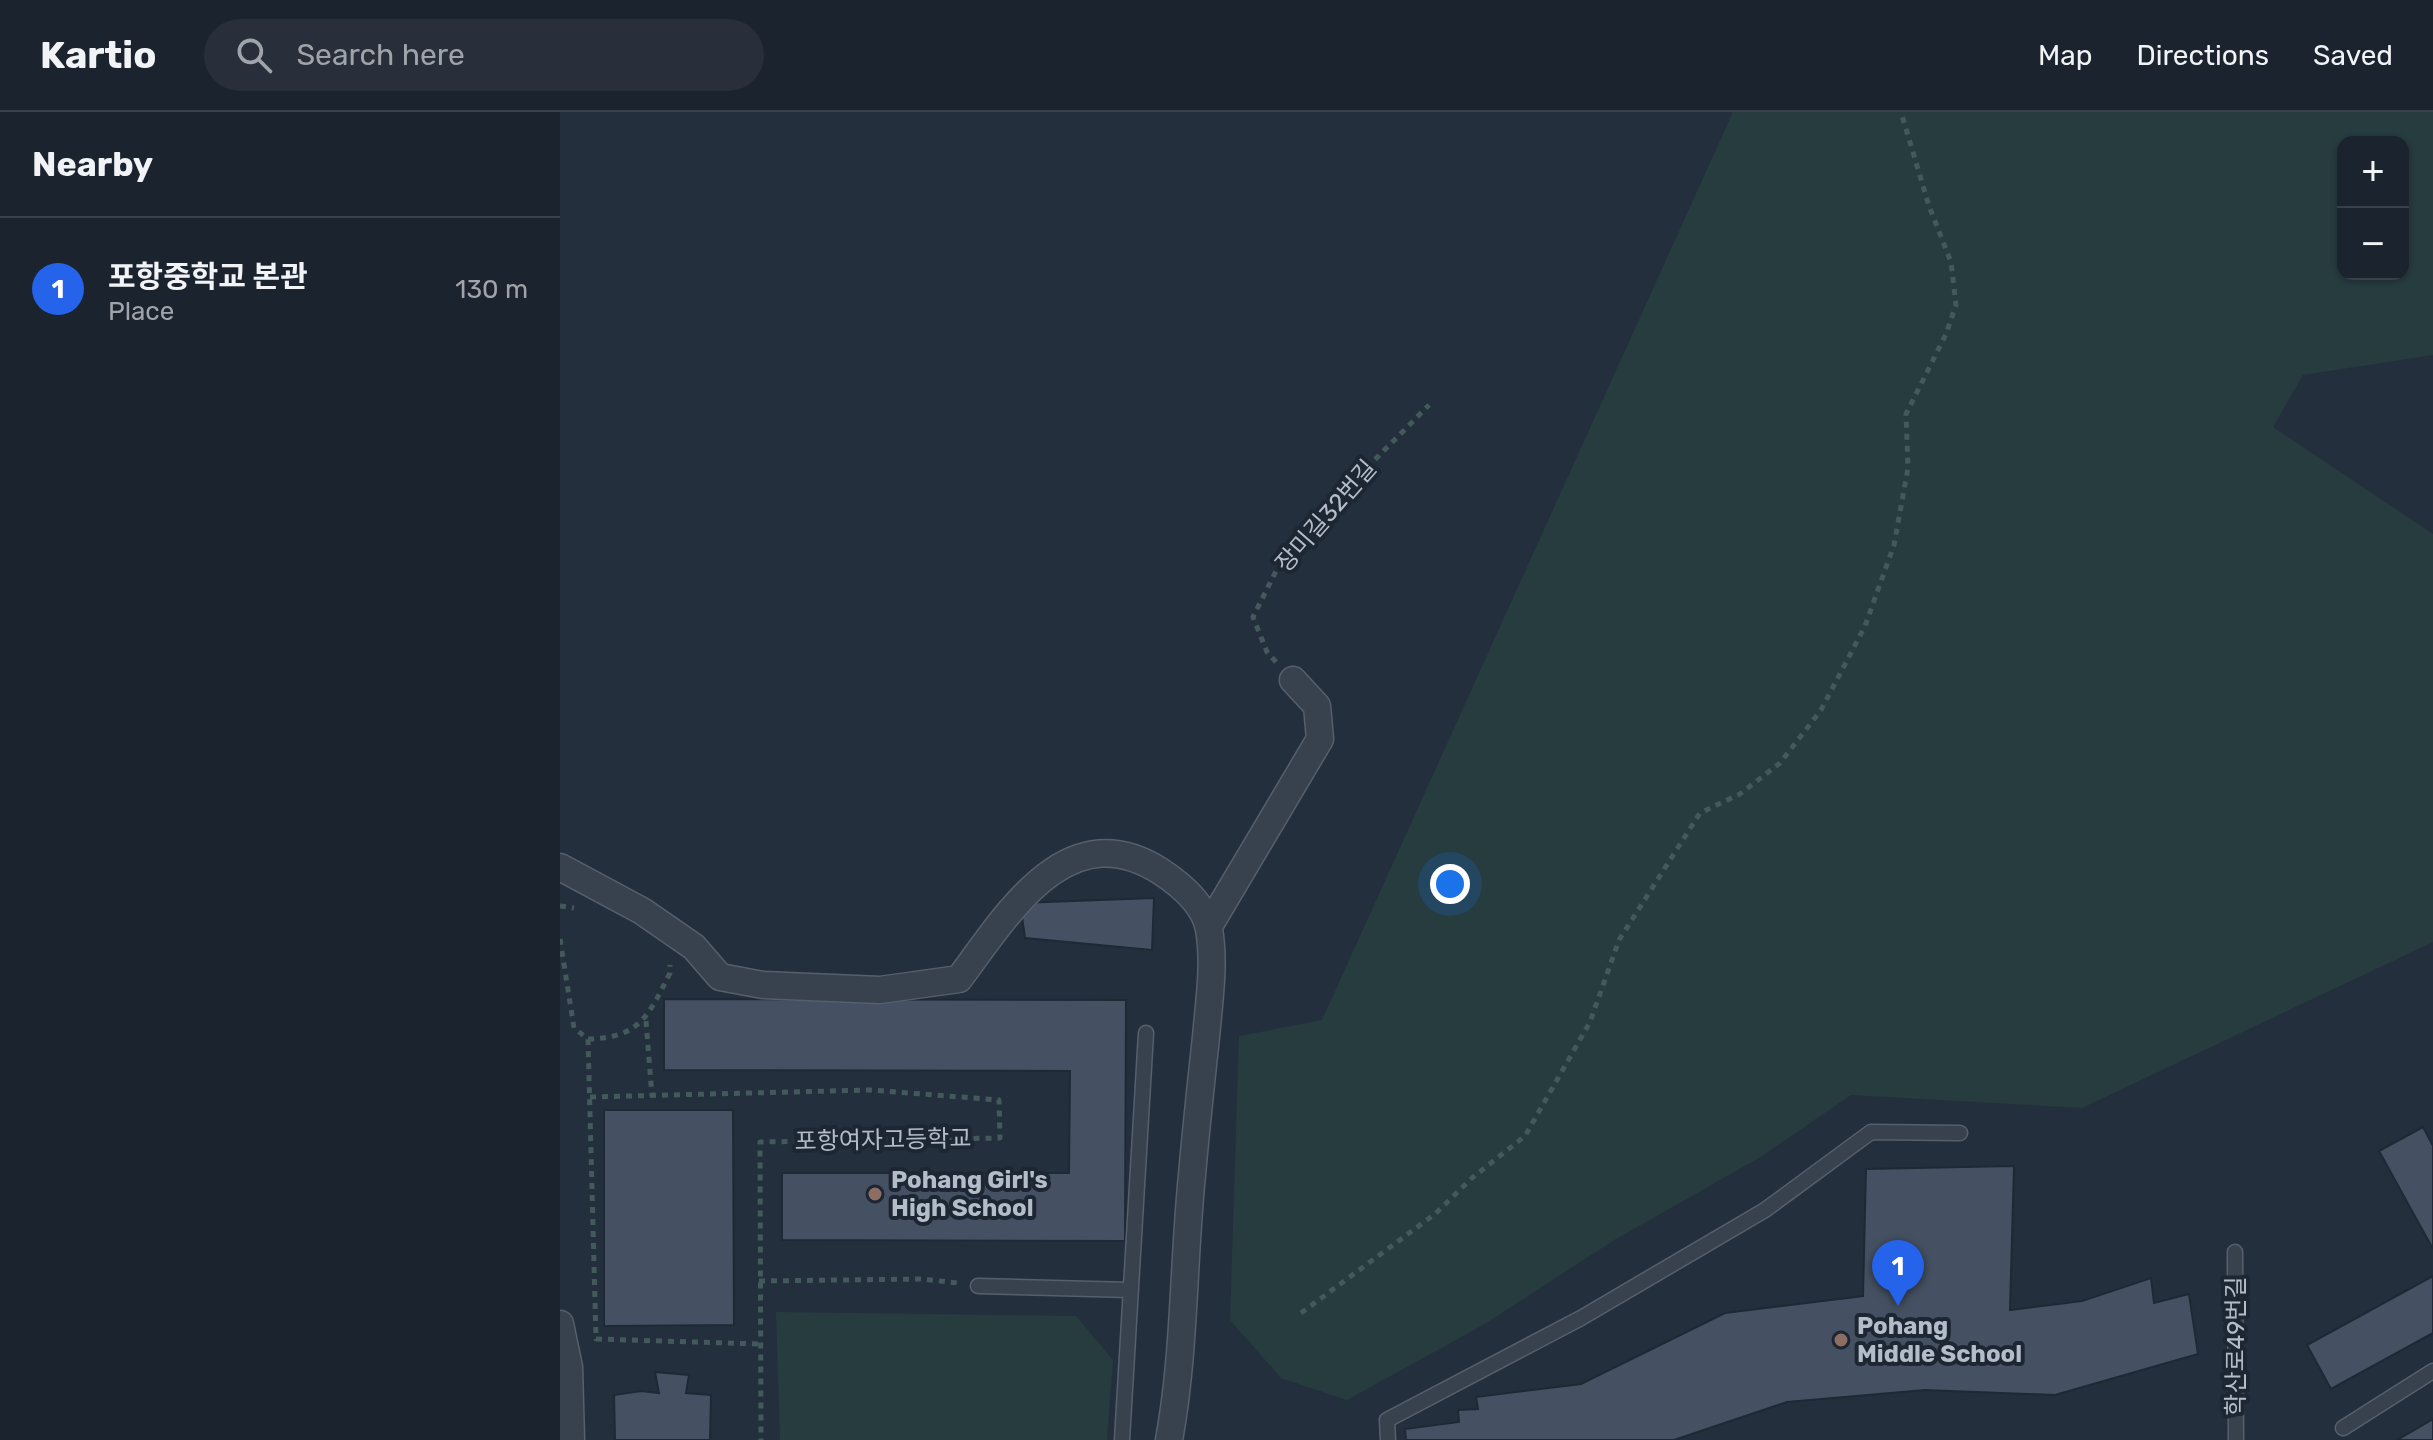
<!DOCTYPE html>
<html lang="en">
<head>
<meta charset="utf-8">
<style>
	body { margin:0; font-family:Rubik,"Noto Sans KR",sans-serif; background:#282f3a; color:#f1f3f6 }
	.controls { position:absolute; right:24px; top:24px; display:grid; overflow:hidden; border-radius:16px; box-shadow:0 2px 6px #0004 }
	.controls button { width:72px; height:72px; display:grid; place-items:center; padding:0; border:0; border-bottom:2px solid #39404a; background:#1b232e; color:#f1f3f6; font:40px sans-serif }
	.you { position:absolute; left:890px; top:772px; width:28px; height:28px; margin:-20px; border:6px solid #fff; border-radius:50%; background:#1a73e8; box-shadow:0 0 0 12px #1a73e833 }
	.badge { display:grid; place-items:center; width:52px; height:52px; border-radius:50%; background:#2563eb; color:#fff; font-size:26px; font-weight:700 }
	.pin { position:absolute; translate:-50% -66px; filter:drop-shadow(0 2px 4px #0008) }
	.pin::after { content:''; position:absolute; top:42px; width:28px; height:24px; background:inherit; clip-path:polygon(0 0,100% 0,50% 100%) }
	.list { margin:0; padding:0; list-style:none }
	h2 { display:flex; justify-content:space-between; align-items:center; height:104px; margin:0; padding:0 32px; font-size:34px }
	h2 small { font-size:26px; font-weight:400; color:#a0a4aa }
	.list li { display:grid; grid-template-columns:52px 1fr auto; gap:24px; align-items:center; box-sizing:border-box; height:144px; padding:0 32px; border-top:2px solid #39404a }
	.list b { display:block; font-size:30px; white-space:nowrap }
	.list p { margin:0; font-size:26px; white-space:nowrap; color:#a0a4aa }
	.list em { font-size:26px; font-style:normal; color:#a0a4aa }
	.icon { flex:none; width:44px; height:44px; fill:none; stroke:currentColor; stroke-width:2; stroke-linecap:round; stroke-linejoin:round }
	.map { position:relative; flex:none; width:1873px; height:1328px; overflow:hidden }
	header { display:flex; align-items:center; gap:48px; box-sizing:border-box; height:112px; padding:0 40px; background:#1b232e; border-bottom:2px solid #39404a }
	header strong { font-size:38px }
	nav { display:flex; gap:44px; margin-inline-start:auto; font-size:28px }
	.search { width:560px; height:72px; background:#282f3a; display:flex; align-items:center; gap:20px; box-sizing:border-box; padding:0 28px; border-radius:44px; color:#a0a4aa; font-size:30px }
	main { display:flex }
	aside { flex:1; background:#1b232e }
	.map>svg:first-child { display:block }
	.green { fill:#263c3f; fill-rule:evenodd }
	.building { fill:#455162; stroke:#1f2835; stroke-width:2 }
	.lines { fill:none; stroke-linecap:round; stroke-linejoin:round }
	.service-casing { stroke:#565f6c; stroke-width:17 }
	.minor-casing { stroke:#565f6c; stroke-width:29 }
	.path { stroke:#44595c; stroke-width:5; stroke-dasharray:6 6; stroke-linecap:butt }
	.service { stroke:#38414e; stroke-width:14 }
	.minor { stroke:#38414e; stroke-width:26 }
	.education-dot { fill:#8d6e63; stroke:#1d2633; stroke-width:3 }
	.labels { text-anchor:middle; stroke-width:8; stroke-linejoin:round; paint-order:stroke }
	.street-label { font-size:24px; fill:#b4bcc9; stroke:#1d2633 }
	.poi-label { font-size:24px; font-weight:bold; fill:#b4bcc9; stroke:#1d2633; text-anchor:start }
</style>
</head>
<body>
<header>
<strong>Kartio</strong>
<div class="search"><svg class="icon" aria-label="search" viewBox="0 0 24 24"><circle cx="10" cy="10" r="6"/><path d="M15 15l6 6"/></svg>Search here</div>
<nav><a>Map</a><a>Directions</a><a>Saved</a></nav>
</header>
<main>
<aside>
<h2>Nearby<small></small></h2>
<ul class="list">
<li><span class="badge">1</span><div><b>포항중학교 본관</b><p>Place</p></div><em>130 m</em></li>
</ul>
</aside>
<div class="map">
<svg width="1873" height="1328" viewBox="0 0 1873 1328">
	<rect width="100%" height="100%" fill="#242f3e"/>
	<path class="green" d="M1173,0H1873V243L1743,263L1713,315L1873,422V830L1522,996L1291,983L1199,1046L1056,1127L923,1213L787,1288L721,1266L670,1208L679,924L762,908ZM1843,30V162H1783V30Z
		M216,1200L516,1204L553,1248L547,1328H220Z"/>
	<path class="building" d="M594,786L592,838L465,826L460,791Z
		M104,887L566,888L565,1129L222,1128V1061H509L510,959L104,958Z
		M44,998H173L174,1213L44,1214Z
		M1863,1015L1873,1034V1137L1819,1039Z
		M1454,1054L1450,1198L1522,1189L1591,1166L1594,1191L1629,1182L1638,1242L1495,1283L1365,1278L1227,1290L1114,1328H846L845,1317L899,1310L898,1298L918,1297L916,1285L1021,1272L1165,1201L1303,1184L1306,1057Z
		M1873,1164V1221L1771,1277L1747,1233Z
		M95,1260L129,1263L126,1281L151,1283L150,1328H55L54,1283L81,1279L99,1281Z
		M1873,1307V1328H1837Z"/>
	<g class="lines">
		<g class="service-casing">
			<path id="service" d="M1675,1140L1676,1328
				M418,1174L570,1178
				M1783,1316L1873,1259
				M562,1328L586,921
				M828,1328L827,1308L1021,1206L1205,1098L1311,1020L1400,1021"/>
		</g>
		<g class="minor-casing">
			<path id="minor" d="M0,755L82,799L134,835L160,865L203,873L320,878L399,867C447,803 507,700 600,759C620,772 644,791 649,817C655,852 649,890 646,925C641,971 636,1017 632,1063C623,1152 625,1241 609,1328
				M649,814L760,627L757,594L733,568
				M0,1212L9,1255L11,1328"/>
		</g>
		<path class="path" d="M716,550L707,540L693,505L719,453L785,378L869,293
			M0,794L14,796
			M0,827L14,916L28,927L36,1227L200,1232
			M86,909L92,984
			M28,927C81,926 89,902 110,861V853
			M30,985L310,978L439,988L440,1026L200,1030L201,1328
			M199,1169L362,1167L398,1171
			M741,1201L875,1102L912,1066L965,1024L1030,910L1059,828L1140,701L1180,682L1220,651L1261,598L1305,514L1334,433L1348,356L1346,302L1386,222L1396,193L1391,150L1369,94L1341,0"/>
		<use href="#service" class="service"/>
		<use href="#minor" class="minor"/>
	</g>
	<g class="education-dot">
		<circle cx="315" cy="1082" r="8"/>
		<circle cx="1281" cy="1228" r="8"/>
	</g>
	<g class="labels">
		<g class="street-label">
			<text transform="translate(766 404) rotate(-49)" y="8">장미길32번길</text>
			<text transform="translate(323 1028) rotate(-1)" y="8">포항여자고등학교</text>
			<text transform="translate(1676 1234) rotate(-90)" y="8">학산로49번길</text>
		</g>
		<g class="poi-label">
			<text x="331" y="1076">Pohang Girl's<tspan x="331" dy="28">High School</tspan></text>
			<text x="1297" y="1222">Pohang<tspan x="1297" dy="28">Middle School</tspan></text>
		</g>
	</g>
</svg>
<div class="controls">
<button>+</button>
<button>−</button>
</div>
<div class="you"></div>
<div class="pin badge" style="left:1338px;top:1194px">1</div>
</div>
</main>
</body>
</html>
